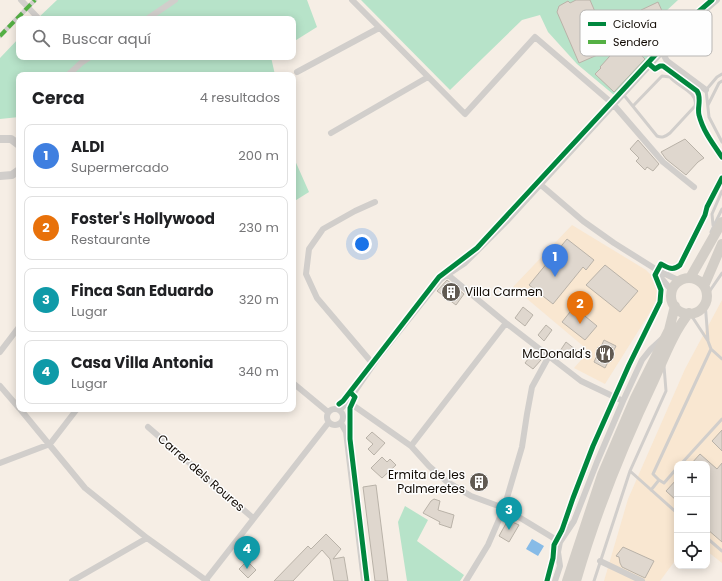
<!DOCTYPE html>
<html lang="es">
<head>
<meta charset="utf-8">
<style>
	body { margin:0; font-family:Poppins,sans-serif; background:#f6f6f6; color:#202124 }
	.controls { position:absolute; right:12px; bottom:12px; display:grid; overflow:hidden; border-radius:8px; box-shadow:0 2px 10px #0003 }
	.controls button { width:36px; height:36px; display:grid; place-items:center; padding:0; border:0; border-bottom:1px solid #e0e0e0; background:#fff; color:#202124; font:20px sans-serif }
	.you { position:absolute; left:362px; top:244px; width:14px; height:14px; margin:-10px; border:3px solid #fff; border-radius:50%; background:#1a73e8; box-shadow:0 0 0 6px #1a73e833 }
	.badge { display:grid; place-items:center; width:26px; height:26px; border-radius:50%; background:#b45309; color:#fff; font-size:13px; font-weight:700 }
	.pin { position:absolute; translate:-50% -33px; filter:drop-shadow(0 1px 2px #0008) }
	.pin::after { content:''; position:absolute; top:21px; width:14px; height:12px; background:inherit; clip-path:polygon(0 0,100% 0,50% 100%) }
	.list { margin:0; padding:0; list-style:none }
	h2 { display:flex; justify-content:space-between; align-items:center; height:52px; margin:0; padding:0 16px; font-size:17px }
	h2 small { font-size:13px; font-weight:400; color:#757577 }
	.list li { display:grid; grid-template-columns:26px 1fr auto; gap:12px; align-items:center; box-sizing:border-box; height:64px; margin:0 8px 8px; padding:0 8px; border:1px solid #e0e0e0; border-radius:8px }
	.list b { display:block; font-size:15px; white-space:nowrap }
	.list p { margin:0; font-size:13px; white-space:nowrap; color:#757577 }
	.list em { font-size:13px; font-style:normal; color:#757577 }
	.icon { flex:none; width:22px; height:22px; fill:none; stroke:currentColor; stroke-width:2; stroke-linecap:round; stroke-linejoin:round }
	.map { position:relative; flex:none; width:722px; height:581px; overflow:hidden }
	.search { position:absolute; background:#fff; box-shadow:0 2px 10px #0003; left:16px; top:16px; width:280px; height:44px; display:flex; align-items:center; gap:10px; box-sizing:border-box; padding:0 14px; border-radius:8px; color:#757577; font-size:15px }
	.panel { position:absolute; background:#fff; box-shadow:0 2px 10px #0003; left:16px; top:72px; width:280px; height:340px; border-radius:8px }
	.map>svg:first-child { display:block }
	.built { fill:#f9e7d1 }
	.green { fill:#b7e3c9 }
	.water { fill:#87bbe7 }
	.building { fill:#dfd7ce; stroke:#b9b2a8 }
	.lines { fill:none; stroke-linecap:round; stroke-linejoin:round }
	.service { stroke:#d1cecb; stroke-width:3 }
	.pedestrian { stroke:#d1cecb; stroke-width:4.5 }
	.minor { stroke:#d1cecb; stroke-width:6 }
	.tertiary { stroke:#d1cecb; stroke-width:8 }
	.primary { stroke:#d3cec7; stroke-width:10 }
	.quiet { stroke:#54b044; stroke-width:4; stroke-dasharray:8 4; stroke-linecap:butt }
	.cycleway-casing { stroke:#fefefe; stroke-width:8 }
	.cycleway { stroke:#00873e; stroke-width:5 }
	.labels { text-anchor:middle; stroke-width:3; stroke-linejoin:round; paint-order:stroke }
	.poi-label { font-size:12px; fill:#110a03; stroke:#fefefe; text-anchor:end }
	.street-label { font-size:12px; fill:#110a03; stroke:#fefefe }
	.key { fill:#fefefe; stroke:#b7b5b3; stroke-width:1 }
	.key-label { font-size:11px; fill:#110a03 }
</style>
</head>
<body>
<div class="map">
<svg width="722" height="581" viewBox="0 0 722 581">
	<rect width="100%" height="100%" fill="#f6eee5"/>
	<path class="built" d="M572,225L646,270L653,277L657,288L658,296L654,306L605,384L574,368L589,351L513,287Z
		M722,300V563L707,551V464H677V558L660,581H604L628,499L685,369Z"/>
	<path class="green" d="M57,0H307L317,27L293,42V19H37Z
		M361,0H678L664,13L662,25L668,35L614,95L577,64L548,32L540,15L522,20L450,90Z
		M19,38V57H271L275,75H19V117L0,119V58Z
		M293,156L309,192L293,202Z
		M405,506L428,520L417,541L464,575L460,581H407L398,522Z"/>
	<path class="water" d="M532,539L544,546L538,556L526,549Z"/>
	<path class="building" d="M576,0H590L611,49L579,63L557,12L559,6L568,1L570,3Z
		M658,2L663,13L658,15L661,23L649,28L641,10Z
		M626,41L645,59L614,92L595,74L601,68L600,67L618,47L619,48Z
		M685,139L704,158L698,162L686,175L666,159L661,152Z
		M638,140L659,164L653,171L647,167L645,170L636,161L639,158L630,149Z
		M567,239L594,260L586,270L583,267L553,304L529,285Z
		M605,265L638,291L620,312L586,285Z
		M447,280L464,294L456,305L437,291Z
		M523,307L533,315L525,326L515,318Z
		M574,307L597,326L585,340L562,322Z
		M546,325L552,330L544,341L538,335Z
		M604,340L616,346L605,368L594,362Z
		M566,342L576,350L569,359L560,351Z
		M532,354L541,360L533,369L525,363Z
		M722,430V451L712,441Z
		M372,432L385,443L374,455L368,449L373,444L366,438Z
		M700,454L717,469L722,463V542L707,529V464H691Z
		M382,457L387,462L390,459L396,465L382,478L371,468Z
		M478,475L486,480L480,489L471,483Z
		M677,479V501L666,491Z
		M376,485L388,581H375L363,487Z
		M434,499L440,501L438,510L454,515L451,528L439,524L440,522L423,513L431,501Z
		M508,520L519,525L509,542L499,536Z
		M326,534L341,549L333,559L344,557L348,581H334L330,559L322,550L293,581H274L308,546L311,549Z
		M623,547L654,561L645,578L622,567L620,563L619,557L616,556Z
		M247,561L256,570L248,578L239,569Z"/>
	<g class="lines">
		<path class="service" d="M722,74L717,77L706,90L709,117L722,142
			M623,94L657,136C662,138 665,137 670,133L695,106C699,92 676,86 670,77L662,76L633,106
			M708,105L719,83L722,81
			M713,225L712,214L722,191
			M711,232L722,209
			M707,295L722,273
			M705,302L708,340
			M691,315L708,341L711,349L722,359
			M681,464L722,419
			M677,468L664,483L659,480L653,474L711,349
			M630,471L677,513
			M651,490L659,480
			M707,538L722,551
			M594,581L630,471L666,391L664,366"/>
		<path class="pedestrian" d="M0,36L35,0"/>
		<path class="minor" d="M21,0L39,19
			M352,0L465,114L535,37L613,104L663,162L694,187
			M147,19L175,0
			M662,52L667,61L706,90
			M297,72L379,28
			M68,75L81,63L90,57
			M331,133L428,77
			M541,185L583,221L614,243L657,270L680,281
			M657,270L662,279L672,291
			M447,274L506,323L581,381L623,401
			M0,352L19,327
			M373,364L317,298L306,274L309,249L323,229L355,211L375,202
			M293,383L328,412
			M0,386L19,408
			M347,401L411,446L429,466L446,481L471,496L504,508L560,542
			M327 417a8 8 0 1 1 16 0a8 8 0 1 1-16 0Z
			M20,409L85,488L147,538L207,581
			M340,410L353,394L377,359L441,279L465,263L506,222L682,30L717,0
			M341,423L346,432L364,581
			M148,427L253,518
			M411,446L506,323
			M0,463L50,444L77,409
			M600,561L642,581
			M72,581L147,538
			M205,581L329,422
			M466,581L488,545L504,508L522,447L527,414L532,387L549,356
			M555,581L560,566L558,552L560,542L574,521L597,462L623,401L642,360L650,350L662,339"/>
		<path class="tertiary" d="M0,139H11L19,145
			M0,176L12,175L19,170"/>
		<path class="primary" d="M690,278L722,222
			M671 296a18 18 0 1 1 36 0a18 18 0 1 1-36 0Z
			M704,286L722,244
			M567,581L602,475L635,398L669,330L675,306
			M576,581C596,512 623,445 654,380C664,358 673,333 689,313"/>
		<path class="quiet" d="M0,36L35,0"/>
		<g class="cycleway-casing">
			<path id="cycleway" d="M648,63L655,69L660,66H663L697,91C702,98 697,107 699,115C703,131 713,144 722,157
				M350,392L355,397L350,408V439L367,581
				M339,404L343,401L439,277L477,248L682,26L712,0
				M547,581L553,558L554,545L562,530L573,498L593,446L629,365L660,302L661,290L655,275L661,264C668,268 673,271 680,265L705,215L707,207L722,178"/>
		</g>
		<use href="#cycleway" class="cycleway"/>
	</g>
	<defs>
		<g id="building-disc" transform="scale(1)"><circle r="9.5" fill="#615a52" stroke="#fefefe"/><path d="M-4-6H4V6H1V3H-1V6H-4ZM-2.5-4.3h1.7v1.8h-1.7ZM.8-4.3h1.7v1.8H.8ZM-2.5-1h1.7V.8h-1.7ZM.8-1h1.7V.8H.8Z" fill="#fff"/></g>
		<g id="restaurant-disc" transform="scale(1)"><circle r="9.5" fill="#615a52" stroke="#fefefe"/><path d="M-5-6h1v4h1v-4h1v4h1v-4h1v5L-1.5 .5V6h-2V.5L-5-1ZM5-6V6H3V1.5H1.5Q1.5-4 5-6Z" fill="#fff"/></g>
	</defs>
	<g fill-rule="evenodd">
		<use href="#building-disc" x="451" y="292"/>
		<use href="#restaurant-disc" x="605" y="354"/>
		<use href="#building-disc" x="479" y="482"/>
	</g>
	<g class="labels">
		<g class="poi-label">
			<text x="465" y="296" text-anchor="start">Villa Carmen</text>
			<text x="591" y="358">McDonald's</text>
			<text x="465" y="479">Ermita de les<tspan x="465" dy="14">Palmeretes</tspan></text>
		</g>
		<g class="street-label">
			<text transform="translate(201 473) rotate(41)" y="4">Carrer dels Roures</text>
		</g>
	</g>
	<rect x="580" y="10" width="132" height="46" rx="6" class="key"/>
	<rect x="588" y="22" width="18" height="4" fill="#00873e"/>
	<rect x="588" y="40" width="18" height="4" fill="#54b044"/>
	<g class="key-label">
		<text x="613" y="28">Ciclovía</text>
		<text x="613" y="46">Sendero</text>
	</g>
</svg>
<div class="controls">
<button>+</button>
<button>−</button>
<button><svg class="icon" aria-label="locate" viewBox="0 0 24 24"><circle cx="12" cy="12" r="6"/><path d="M12 2v4M12 18v4M2 12h4M18 12h4"/></svg></button>
</div>
<div class="you"></div>
<div class="pin badge" style="left:555px;top:277px;background:#3f7fe0">1</div>
<div class="pin badge" style="left:580px;top:324px;background:#e8710a">2</div>
<div class="pin badge" style="left:509px;top:530px;background:#0f9aa8">3</div>
<div class="pin badge" style="left:247px;top:569px;background:#0f9aa8">4</div>
<div class="search"><svg class="icon" aria-label="search" viewBox="0 0 24 24"><circle cx="10" cy="10" r="6"/><path d="M15 15l6 6"/></svg>Buscar aquí</div>
<section class="panel">
<h2>Cerca<small>4 resultados</small></h2>
<ul class="list">
<li><span class="badge" style="background:#3f7fe0">1</span><div><b>ALDI</b><p>Supermercado</p></div><em>200 m</em></li>
<li><span class="badge" style="background:#e8710a">2</span><div><b>Foster's Hollywood</b><p>Restaurante</p></div><em>230 m</em></li>
<li><span class="badge" style="background:#0f9aa8">3</span><div><b>Finca San Eduardo</b><p>Lugar</p></div><em>320 m</em></li>
<li><span class="badge" style="background:#0f9aa8">4</span><div><b>Casa Villa Antonia</b><p>Lugar</p></div><em>340 m</em></li>
</ul>
</section>
</div>
</body>
</html>
